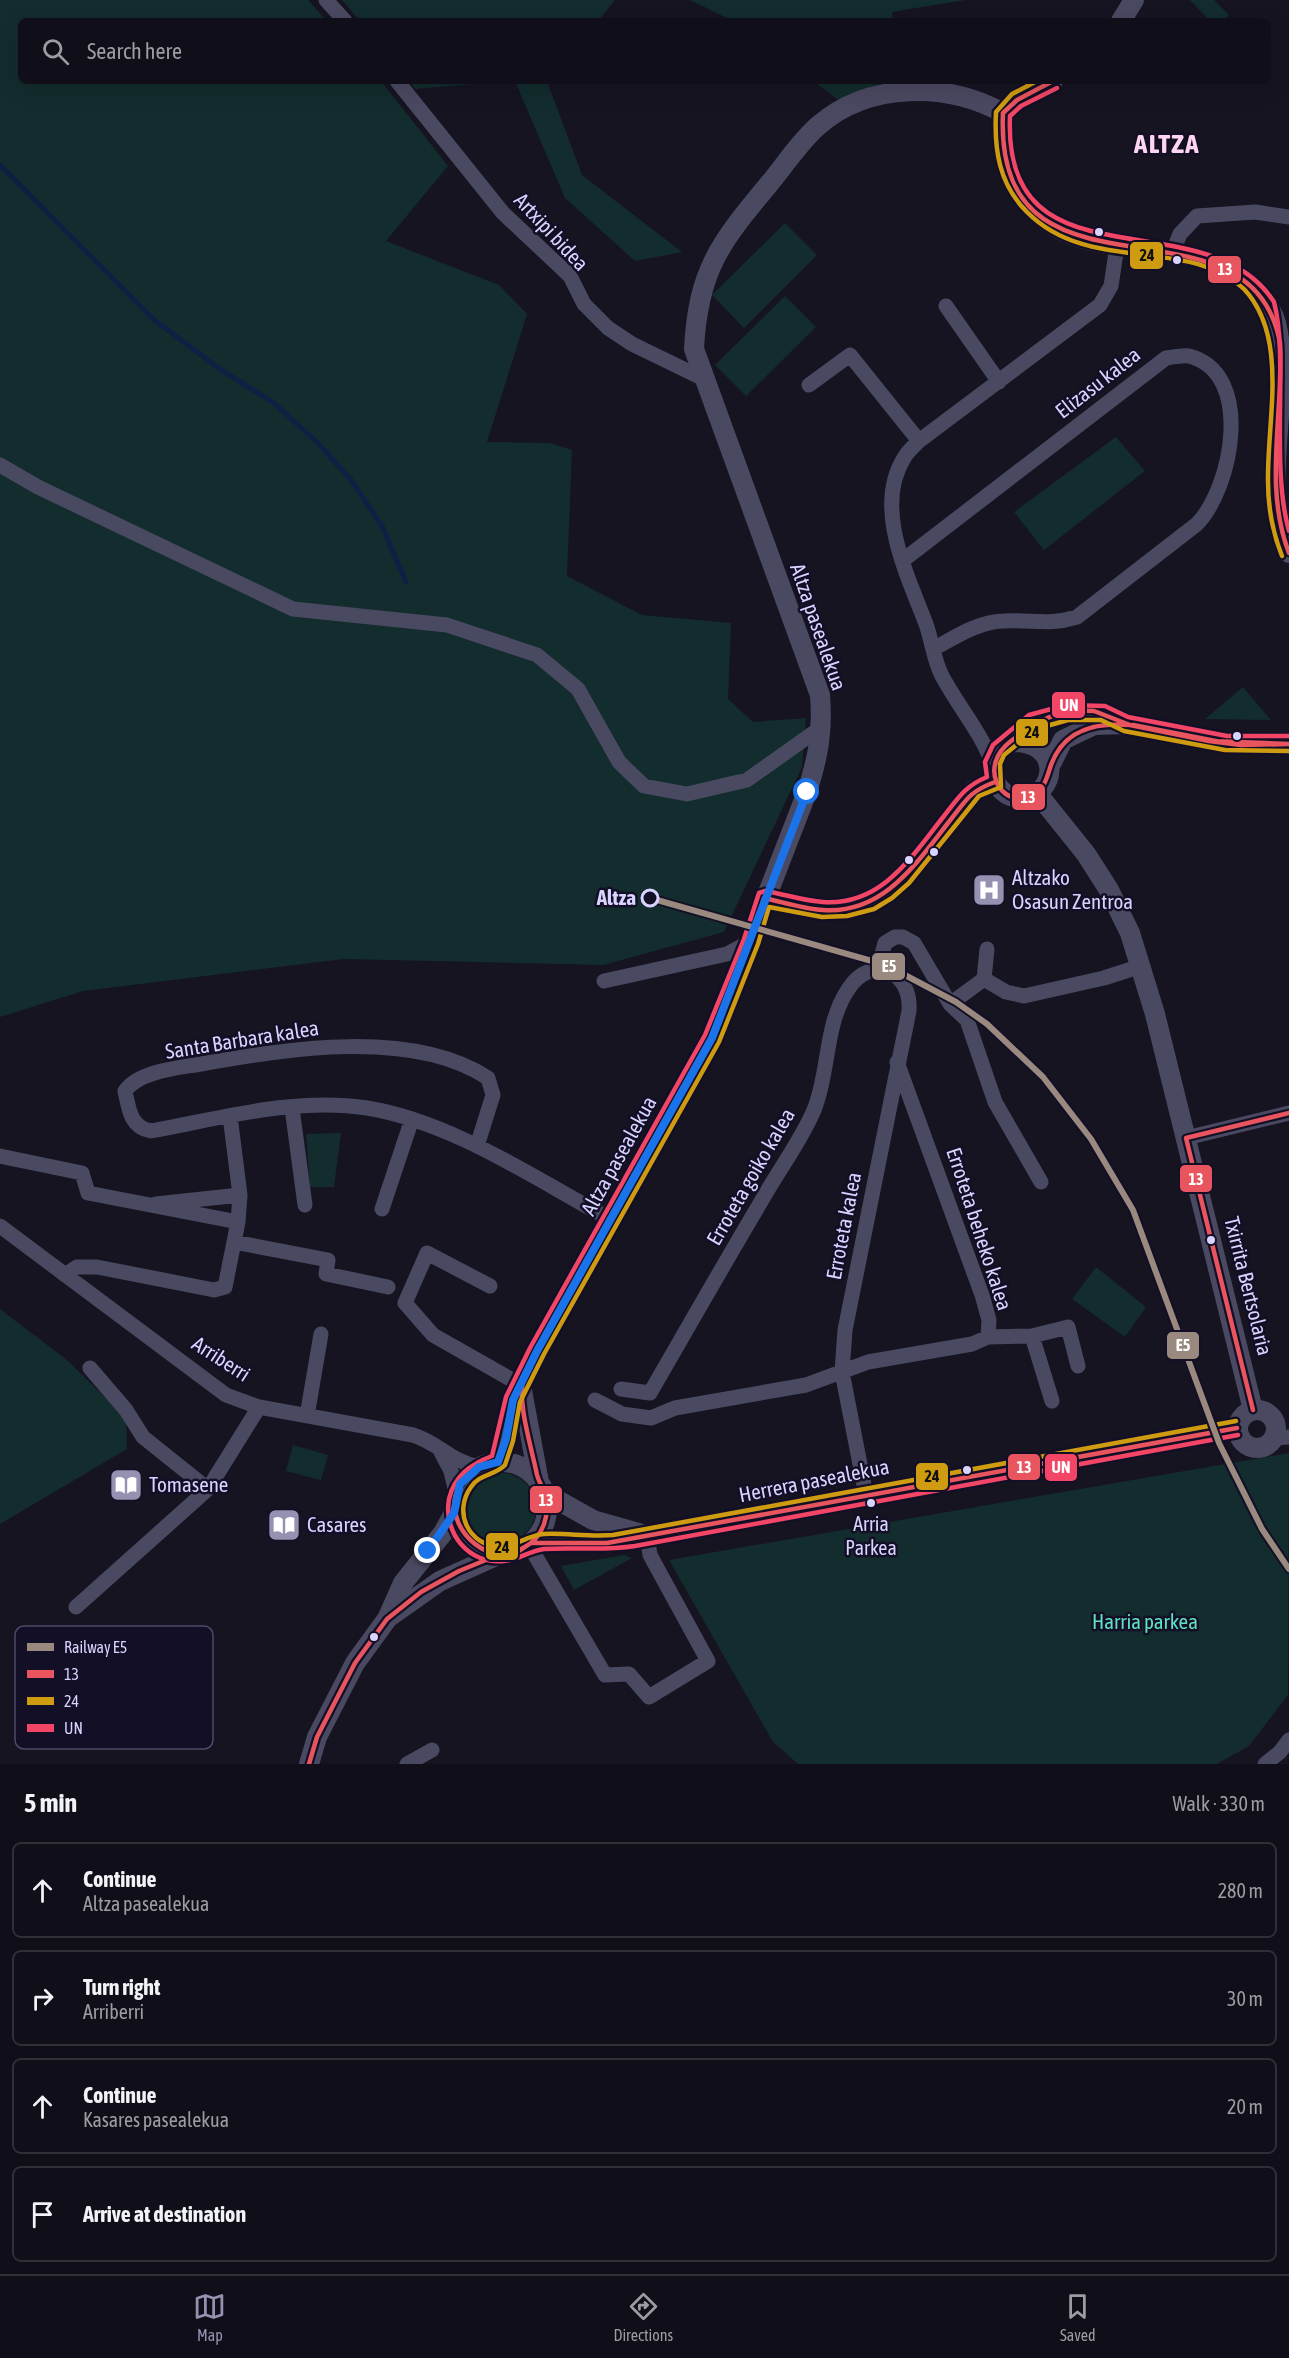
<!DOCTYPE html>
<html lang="en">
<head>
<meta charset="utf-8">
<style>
	body { margin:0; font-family:"Asap Condensed",sans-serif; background:#191822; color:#f1f3f6 }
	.stop { position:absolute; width:18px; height:18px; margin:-14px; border:4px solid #1a73e8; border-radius:50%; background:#fff }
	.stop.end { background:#1a73e8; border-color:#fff; box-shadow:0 2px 6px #0008 }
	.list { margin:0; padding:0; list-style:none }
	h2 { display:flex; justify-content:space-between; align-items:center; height:78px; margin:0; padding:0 24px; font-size:26px }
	h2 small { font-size:20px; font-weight:400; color:#9c9ca2 }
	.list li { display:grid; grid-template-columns:39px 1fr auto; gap:18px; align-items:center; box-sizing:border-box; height:96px; margin:0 12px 12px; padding:0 12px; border:2px solid #302f38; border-radius:9px }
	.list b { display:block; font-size:22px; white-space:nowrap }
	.list p { margin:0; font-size:20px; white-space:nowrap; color:#9c9ca2 }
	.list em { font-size:20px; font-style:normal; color:#9c9ca2 }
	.icon { flex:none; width:33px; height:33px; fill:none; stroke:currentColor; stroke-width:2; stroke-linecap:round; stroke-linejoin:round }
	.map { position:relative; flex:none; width:1289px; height:1764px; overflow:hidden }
	.search { position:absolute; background:#100f19; box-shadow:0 6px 24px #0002; left:18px; right:18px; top:18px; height:66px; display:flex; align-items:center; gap:15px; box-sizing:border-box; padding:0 21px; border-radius:9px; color:#9c9ca2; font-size:22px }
	.sheet { height:510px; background:#100f19 }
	nav { display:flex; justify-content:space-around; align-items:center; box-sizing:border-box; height:84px; border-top:2px solid #302f38; background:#100f19; font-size:16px; color:#9c9ca2 }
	nav a { display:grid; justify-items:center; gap:3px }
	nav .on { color:#9591b1 }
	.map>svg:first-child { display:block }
	.green { fill:#132c2d }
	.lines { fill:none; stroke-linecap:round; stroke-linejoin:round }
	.stream { stroke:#0d2144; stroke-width:5 }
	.minor { stroke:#4a4962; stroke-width:15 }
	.tertiary { stroke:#4a4962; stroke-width:20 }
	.bus-1-casing { stroke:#130f26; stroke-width:9 }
	.bus-2-casing { stroke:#130f26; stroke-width:9 }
	.bus-3-casing { stroke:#130f26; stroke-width:9 }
	.bus-1 { stroke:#e9555e; stroke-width:4.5 }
	.bus-2 { stroke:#cf9b10; stroke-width:4.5 }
	.bus-3 { stroke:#f34667; stroke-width:4.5 }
	.rail-1-casing { stroke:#130f26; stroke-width:10 }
	.rail-1 { stroke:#9a897e; stroke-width:6 }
	.route { stroke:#1a73e8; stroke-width:8 }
	.bus-dot { fill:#d9d4ff; stroke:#130f26; stroke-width:2 }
	.stop-dot { fill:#130f26; stroke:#d9d4ff; stroke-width:3 }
	.labels { text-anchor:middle; stroke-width:5; stroke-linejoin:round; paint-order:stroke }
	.bus-label { font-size:20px; fill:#d9d4ff; stroke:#130f26 }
	.street-label { font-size:21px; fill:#d9d4ff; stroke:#130f26 }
	.poi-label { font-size:21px; fill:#d9d4ff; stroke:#130f26; text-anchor:start }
	.stop-label { font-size:21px; font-weight:bold; fill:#d9d4ff; stroke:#130f26; text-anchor:end }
	.park-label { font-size:21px; fill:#5fe0c0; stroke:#130f26 }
	.district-label { font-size:27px; font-weight:bold; letter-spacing:1.5px; fill:#ffd6f0; stroke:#130f26 }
	.key { fill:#130f26; stroke:#4e4a67; stroke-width:1.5 }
	.key-label { font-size:16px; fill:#d9d4ff }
	.line-badge { stroke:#130f26; stroke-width:2 }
	.badge-label { font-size:16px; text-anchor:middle; font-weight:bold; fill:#fff }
	.pale-badge-label { font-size:16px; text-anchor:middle; font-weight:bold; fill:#111 }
</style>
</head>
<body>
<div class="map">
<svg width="1289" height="1764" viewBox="0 0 1289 1764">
	<rect width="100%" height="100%" fill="#161421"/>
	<path class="green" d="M0,0H308L327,21H21V81H381L448,166L386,241L499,285L527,314L487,442L550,443L572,450L567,576L642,615L731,623L728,699L753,722L806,718L802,767L724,932L603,965L344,959L83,991L0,1017Z
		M342,0H615L598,21H360Z
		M690,0H965L892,12L893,21H733Z
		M1190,0H1214L1229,15L1224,21H1210Z
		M409,81H508L415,89Z
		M515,81H550L548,84L582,175L682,252L635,261L565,198Z
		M813,81H901L841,102Z
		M785,223L817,255L744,328L712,295Z
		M785,296L816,327L746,396L715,365Z
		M1116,437L1145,471L1044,550L1014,512Z
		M1243,687L1271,720L1205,719Z
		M341,1133L334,1187H310L306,1134Z
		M1096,1267L1146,1307L1125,1337L1072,1299Z
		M0,1309L67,1360L126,1418L127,1449L0,1524Z
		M293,1445L328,1455L321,1480L286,1471Z
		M1289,1453L1288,1695L1249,1746L1217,1764H798L773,1742L669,1560Z
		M466 1508a35 35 0 1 1 70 0a35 35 0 1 1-70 0Z
		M624,1555L632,1558L574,1590L561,1566Z"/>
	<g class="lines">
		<path class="stream" d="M0,165L153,319L221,370L274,403L317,442L351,480L382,526L406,582"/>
		<path class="minor" d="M326,0L345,21
			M397,81L503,213L570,276L584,304L608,328L632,344L702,378
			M1172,253L1180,234L1197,216L1255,212L1289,217
			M946,306L999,382
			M809,385L850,355L919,441
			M0,465L38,487L293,609L447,625L537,655L578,689L619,762L644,786L687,794L747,780L823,726
			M902,561L1166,358C1173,357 1183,355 1189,356C1255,373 1232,488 1197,524L1077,617C1048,626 1032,619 1003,621C978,622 957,636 935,648
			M992,763C981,732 958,706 942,676C934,661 932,641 926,624C908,576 873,508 904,458C907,452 914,446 919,441L1100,305L1111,286L1117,246
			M878,969L885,943L895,937H903L914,943L950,1004L967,1020L995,1102L1041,1182
			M984,979L987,949
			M604,981L727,954L751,941
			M950,1004L984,979L1006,992L1024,996L1104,978L1141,966
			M292,1108L305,1205
			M230,1116L240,1195
			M1186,1138L1289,1113
			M477,1146L493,1095L488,1078C411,1028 287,1049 201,1064C178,1068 139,1071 125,1091C129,1109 130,1127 151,1131C221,1118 296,1097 367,1108C453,1122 535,1179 610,1219
			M0,1156L82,1173L88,1193L238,1222L240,1195L156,1204
			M382,1209L412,1119
			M0,1226L226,1395L259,1407L413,1435C439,1443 449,1461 479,1467
			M234,1242L328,1260L326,1274L388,1287
			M65,1275L77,1267H97L214,1290L225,1287L238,1222
			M490,1286L427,1253L405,1303L433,1335L521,1385
			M1032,1336L1052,1401
			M988,1337L1032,1336L1068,1327L1078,1366
			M90,1368L126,1410L143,1437L208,1489
			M621,1389L650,1393C687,1329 724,1264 762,1200C778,1171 801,1141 814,1110C830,1071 824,1024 849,988C872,954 912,971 909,1011L845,1330L842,1372L866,1495
			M595,1400L622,1414L651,1418L675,1408L806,1385L868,1362L972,1344L988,1337L989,1320L982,1295L897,1062
			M307,1416L321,1334
			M1274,1438L1289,1437
			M441,1452L451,1471L456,1493
			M529,1545L605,1675L629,1674L649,1697L708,1661L650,1555L647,1535
			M76,1607L208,1489L259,1407
			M407,1764L432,1750
			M1265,1764L1280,1752L1289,1740"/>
		<path class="tertiary" d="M1121,21L1134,0
			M1003,113C1001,148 1002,168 1024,199C1076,270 1179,230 1244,279C1256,289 1272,308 1276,323C1289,375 1272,445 1276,500C1277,519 1282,536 1289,553
			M1003,113L1017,100L1053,81
			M1012,742C1063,741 1057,795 1023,798C1004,800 988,780 993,762C996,750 1006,747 1014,740C1021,734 1027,726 1034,722C1064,706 1097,710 1126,724
			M1050,766L1063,740L1094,725L1126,724L1226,743L1289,744
			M1037,793L1086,854L1109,890L1130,933L1155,1014L1253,1410
			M764,898L822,910L846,909L870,902L888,892L904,878L974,790L995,782
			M521,1385L539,1482
			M1238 1429a19 19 0 1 1 38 0a19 19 0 1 1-38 0Z
			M455 1508a46 46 0 1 1 92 0a46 46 0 1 1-92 0Z
			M498,1462L506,1439L513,1400L537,1351L712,1038L807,792C818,757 823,732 820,695L694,349C698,270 720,243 769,184C785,165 800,141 819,125C869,82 947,82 1003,113
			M545,1493L593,1520L639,1533
			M531,1543H607L685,1530L1237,1428
			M389,1617L440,1581L498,1555
			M309,1764L317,1737L355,1663L387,1619L403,1583L443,1533L454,1513"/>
		<g class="bus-1-casing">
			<path id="bus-1" d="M1003,113C993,323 1251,181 1280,343C1284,413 1263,486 1289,553
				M1003,113L1017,100L1053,81
				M1094,711L1130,725C1094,722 1062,730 1050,768C1046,781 1043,792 1029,797C1001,807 977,767 1011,741C1040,720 1055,709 1094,711Z
				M1130,725L1209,741
				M1130,725L1209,741
				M1133,725L1226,743L1289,744
				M1133,725L1226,743L1289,744
				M1209,741L1289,744L1241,745Z
				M764,898C783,902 803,909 823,910C883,914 915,865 948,823C966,801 968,792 995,782
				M1253,1410L1186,1138L1289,1113
				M498,1462C490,1465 479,1467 472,1472C435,1499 462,1551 502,1555C510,1555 516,1551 523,1548C544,1538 551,1513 544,1492C542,1486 539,1482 537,1475C532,1449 516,1400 524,1376L712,1038L751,941L764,898
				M309,1764L317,1737L355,1663L387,1619L421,1592L459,1571L498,1555L519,1551L531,1543H607L1237,1428"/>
		</g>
		<g class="bus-2-casing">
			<path id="bus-2" d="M1037,81L1012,94L996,112C994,150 999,184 1027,212C1089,275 1189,236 1244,289C1289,337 1267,419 1268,481C1268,507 1272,531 1282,556
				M1236,1421L613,1535C590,1537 567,1533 544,1534C528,1535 515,1547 500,1547C468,1545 453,1512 471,1487C479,1474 496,1475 505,1465L513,1441L520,1402L544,1354L719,1042L758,944L769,907L822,917L847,916L874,909L892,898L909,883L979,796L1001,787L1000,764L1004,755L1036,729L1068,720H1101L1124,731L1225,750L1289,751"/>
		</g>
		<g class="bus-3-casing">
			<path id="bus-3" d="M1057,88L1021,106L1010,116C1002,294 1206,196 1274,302C1289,358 1270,464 1289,531
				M1238,1435L635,1546C604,1551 574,1547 544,1549C529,1551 518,1560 504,1561C469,1565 443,1533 449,1499C454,1476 471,1464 492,1456L506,1397L530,1348L705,1035L744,939L759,893L765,891C784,894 804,901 823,902C882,906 912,856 944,816C958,798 965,786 987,777L985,762L993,745L1029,715L1066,705L1105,706L1128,717L1227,736H1289"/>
		</g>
		<use href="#bus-1" class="bus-1"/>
		<use href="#bus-2" class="bus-2"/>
		<use href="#bus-3" class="bus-3"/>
		<g class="rail-1-casing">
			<path id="rail-1" d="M650,898L886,965L956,1002L987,1024L1043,1077L1091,1139L1133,1210L1219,1443L1262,1529L1289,1569"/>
		</g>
		<use href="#rail-1" class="rail-1"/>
	</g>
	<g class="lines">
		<path class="route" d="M428,1551L454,1513L460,1484L479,1467L498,1462L506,1439L513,1400L537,1351L712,1038L807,792"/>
	</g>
	<defs>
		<g id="hospital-square" transform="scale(1.725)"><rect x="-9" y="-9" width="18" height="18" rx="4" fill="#9591b1" stroke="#130f26"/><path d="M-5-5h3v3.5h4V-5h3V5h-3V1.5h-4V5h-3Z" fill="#fff"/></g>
		<g id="library-square" transform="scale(1.725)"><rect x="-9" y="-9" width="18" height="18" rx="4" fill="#9591b1" stroke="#130f26"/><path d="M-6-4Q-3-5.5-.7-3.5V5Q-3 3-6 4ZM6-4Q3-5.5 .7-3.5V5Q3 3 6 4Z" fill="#fff"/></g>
	</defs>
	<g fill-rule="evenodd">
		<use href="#hospital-square" x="989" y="890"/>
		<use href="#library-square" x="126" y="1485"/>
		<use href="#library-square" x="284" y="1525"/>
	</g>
	<g class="bus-dot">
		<circle cx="1099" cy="232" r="5"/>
		<circle cx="1177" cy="260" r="5"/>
		<circle cx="1237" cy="736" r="5"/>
		<circle cx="934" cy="852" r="5"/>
		<circle cx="909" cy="860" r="5"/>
		<circle cx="1211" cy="1240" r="5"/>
		<circle cx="967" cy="1470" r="5"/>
		<circle cx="871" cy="1503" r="5"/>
		<circle cx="374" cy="1637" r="5"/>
	</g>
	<circle class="stop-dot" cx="650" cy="898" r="8"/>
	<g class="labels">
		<g class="bus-label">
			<text x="871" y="1531">Arria<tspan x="871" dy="24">Parkea</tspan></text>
		</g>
		<g class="street-label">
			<text transform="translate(551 232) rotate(47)" y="7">Artxipi bidea</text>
			<text transform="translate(1098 383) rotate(-38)" y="7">Elizasu kalea</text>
			<text transform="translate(818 627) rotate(71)" y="7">Altza pasealekua</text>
			<text transform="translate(242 1040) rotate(-9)" y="7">Santa Barbara kalea</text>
			<text transform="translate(619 1156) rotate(-61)" y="7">Altza pasealekua</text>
			<text transform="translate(751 1177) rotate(-60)" y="7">Erroteta goiko kalea</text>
			<text transform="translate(844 1226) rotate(-79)" y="7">Erroteta kalea</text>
			<text transform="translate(979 1229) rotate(72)" y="7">Erroteta beheko kalea</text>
			<text transform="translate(1248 1286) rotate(76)" y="7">Txirrita Bertsolaria</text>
			<text transform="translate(221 1359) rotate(33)" y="7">Arriberri</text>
			<text transform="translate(814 1481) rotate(-11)" y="7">Herrera pasealekua</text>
		</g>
		<g class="poi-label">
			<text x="1012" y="885">Altzako<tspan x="1012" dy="24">Osasun Zentroa</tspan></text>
			<text x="149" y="1492">Tomasene</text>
			<text x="307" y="1532">Casares</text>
		</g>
		<g class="stop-label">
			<text x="636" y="905">Altza</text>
		</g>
		<g class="park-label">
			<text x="1145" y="1629">Harria parkea</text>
		</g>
		<g class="district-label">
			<text x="1167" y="153">ALTZA</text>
		</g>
	</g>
	<rect x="15" y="1626" width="198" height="123" rx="9" class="key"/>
	<rect x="27" y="1643" width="27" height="8" fill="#9a897e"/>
	<rect x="27" y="1670" width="27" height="8" fill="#e9555e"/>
	<rect x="27" y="1697" width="27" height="8" fill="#cf9b10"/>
	<rect x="27" y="1724" width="27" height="8" fill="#f34667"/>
	<g class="key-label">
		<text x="64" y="1653">Railway E5</text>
		<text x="64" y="1680">13</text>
		<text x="64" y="1707">24</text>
		<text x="64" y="1734">UN</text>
	</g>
	<g class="line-badge">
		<rect x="1129" y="241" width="35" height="29" rx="6" fill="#cf9b10"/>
		<rect x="1207" y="255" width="35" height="29" rx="6" fill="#e9555e"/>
		<rect x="1051" y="691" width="35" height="28" rx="6" fill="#f34667"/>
		<rect x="1015" y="718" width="34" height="29" rx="6" fill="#cf9b10"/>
		<rect x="1011" y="783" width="35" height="28" rx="6" fill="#e9555e"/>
		<rect x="871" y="952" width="35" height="29" rx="6" fill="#9a897e"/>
		<rect x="1179" y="1164" width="34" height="29" rx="6" fill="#e9555e"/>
		<rect x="1166" y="1331" width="34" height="29" rx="6" fill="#9a897e"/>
		<rect x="1007" y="1453" width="34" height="28" rx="6" fill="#e9555e"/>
		<rect x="1044" y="1453" width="34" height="29" rx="6" fill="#f34667"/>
		<rect x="915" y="1462" width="34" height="29" rx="6" fill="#cf9b10"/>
		<rect x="529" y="1485" width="34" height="29" rx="6" fill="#e9555e"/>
		<rect x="485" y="1532" width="34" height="29" rx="6" fill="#cf9b10"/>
	</g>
	<g class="badge-label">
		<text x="1225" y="275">13</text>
		<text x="1069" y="711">UN</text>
		<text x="1028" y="803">13</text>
		<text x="889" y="972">E5</text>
		<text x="1196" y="1185">13</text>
		<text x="1183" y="1351">E5</text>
		<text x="1024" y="1473">13</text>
		<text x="1061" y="1473">UN</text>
		<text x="546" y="1506">13</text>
	</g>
	<g class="pale-badge-label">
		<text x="1147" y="261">24</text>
		<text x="1032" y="738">24</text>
		<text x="932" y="1482">24</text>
		<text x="502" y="1553">24</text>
	</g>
</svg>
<div class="stop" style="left:807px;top:792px"></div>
<div class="stop end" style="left:428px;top:1551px"></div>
<div class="search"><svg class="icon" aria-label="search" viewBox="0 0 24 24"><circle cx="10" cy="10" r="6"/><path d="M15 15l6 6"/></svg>Search here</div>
</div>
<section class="sheet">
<h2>5 min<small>Walk · 330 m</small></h2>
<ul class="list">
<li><svg class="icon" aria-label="ahead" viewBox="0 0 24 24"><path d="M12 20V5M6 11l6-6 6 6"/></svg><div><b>Continue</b><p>Altza pasealekua</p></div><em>280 m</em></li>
<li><svg class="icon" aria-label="right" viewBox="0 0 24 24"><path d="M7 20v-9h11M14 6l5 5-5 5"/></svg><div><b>Turn right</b><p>Arriberri</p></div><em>30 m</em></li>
<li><svg class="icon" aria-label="ahead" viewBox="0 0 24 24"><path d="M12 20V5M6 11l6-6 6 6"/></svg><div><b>Continue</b><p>Kasares pasealekua</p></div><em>20 m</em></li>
<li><svg class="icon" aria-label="arrive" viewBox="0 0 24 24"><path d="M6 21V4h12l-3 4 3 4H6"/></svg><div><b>Arrive at destination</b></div></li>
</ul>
</section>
<nav>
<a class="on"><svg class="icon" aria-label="map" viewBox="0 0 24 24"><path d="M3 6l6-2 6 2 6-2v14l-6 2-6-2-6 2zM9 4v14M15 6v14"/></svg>Map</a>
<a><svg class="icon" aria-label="directions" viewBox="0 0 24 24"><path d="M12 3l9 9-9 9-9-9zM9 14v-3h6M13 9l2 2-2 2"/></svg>Directions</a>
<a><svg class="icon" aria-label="saved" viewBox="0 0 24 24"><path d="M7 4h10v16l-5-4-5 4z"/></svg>Saved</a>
</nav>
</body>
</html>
